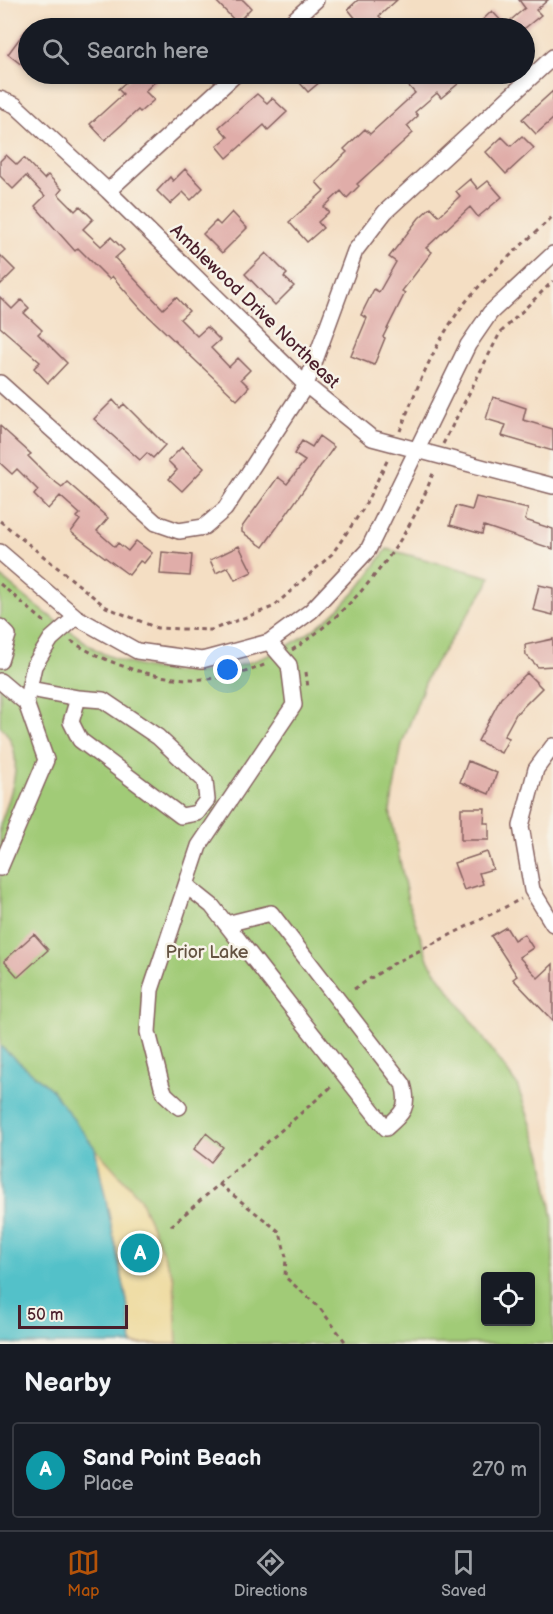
<!DOCTYPE html>
<html lang="en">
<head>
<meta charset="utf-8">
<style>
	body { margin:0; font-family:"Balsamiq Sans",sans-serif; background:#242831; color:#f1f3f6 }
	.controls { position:absolute; right:18px; bottom:18px; display:grid; overflow:hidden; border-radius:6px; box-shadow:0 3px 9px #0003 }
	.controls button { width:54px; height:54px; display:grid; place-items:center; padding:0; border:0; border-bottom:2px solid #363941; background:#171b24; color:#f1f3f6; font:30px sans-serif }
	.scale { position:absolute; left:18px; bottom:15px; width:110px; box-sizing:border-box; padding-left:6px; border:3px solid #4a1f2b; border-top:0; font-size:16px; line-height:21px; white-space:nowrap; color:#4a1f2b; -webkit-text-stroke:4px #f7f3e8; paint-order:stroke }
	.you { position:absolute; left:228px; top:670px; width:21px; height:21px; margin:-15px; border:4px solid #fff; border-radius:50%; background:#1a73e8; box-shadow:0 0 0 9px #1a73e833 }
	.badge { display:grid; place-items:center; width:39px; height:39px; border-radius:50%; background:#b45309; color:#fff; font-size:20px; font-weight:700 }
	.pin { position:absolute; translate:-50% -50%; border:3px solid #fff; box-shadow:0 2px 6px #0006 }
	.list { margin:0; padding:0; list-style:none }
	h2 { display:flex; justify-content:space-between; align-items:center; height:78px; margin:0; padding:0 24px; font-size:26px }
	h2 small { font-size:20px; font-weight:400; color:#9ea1a6 }
	.list li { display:grid; grid-template-columns:39px 1fr auto; gap:18px; align-items:center; box-sizing:border-box; height:96px; margin:0 12px 12px; padding:0 12px; border:2px solid #363941; border-radius:6px }
	.list b { display:block; font-size:22px; white-space:nowrap }
	.list p { margin:0; font-size:20px; white-space:nowrap; color:#9ea1a6 }
	.list em { font-size:20px; font-style:normal; color:#9ea1a6 }
	.icon { flex:none; width:33px; height:33px; fill:none; stroke:currentColor; stroke-width:2; stroke-linecap:round; stroke-linejoin:round }
	.map { position:relative; flex:none; width:553px; height:1344px; overflow:hidden }
	.search { position:absolute; background:#171b24; box-shadow:0 3px 9px #0003; left:18px; right:18px; top:18px; height:66px; display:flex; align-items:center; gap:15px; box-sizing:border-box; padding:0 21px; border-radius:33px; color:#9ea1a6; font-size:22px }
	.sheet { height:186px; background:#171b24 }
	nav { display:flex; justify-content:space-around; align-items:center; box-sizing:border-box; height:84px; border-top:2px solid #363941; background:#171b24; font-size:16px; color:#9ea1a6 }
	nav a { display:grid; justify-items:center; gap:3px }
	nav .on { color:#b45309 }
	.map>svg:first-child { display:block }
	.green { fill:#a1cb77; stroke:#767551; stroke-width:1.5; fill-rule:evenodd }
	.sand { fill:#eeda9e; stroke:#9c7c64; stroke-width:1.5 }
	.water { fill:#53c1c9; stroke:#4e707a; stroke-width:1.5 }
	.building { fill:#e0ada9 }
	.lines { fill:none; stroke-linecap:round; stroke-linejoin:round }
	.minor-casing { stroke:#866260; stroke-width:18 }
	.path { stroke:#866260; stroke-width:3; stroke-dasharray:4.5 4.5; stroke-linecap:butt }
	.minor { stroke:#fff; stroke-width:15 }
	.labels { text-anchor:middle; stroke-width:5; stroke-linejoin:round; paint-order:stroke }
	.street-label { font-size:18px; fill:#4a1f2b; stroke:#f7f3e8 }
	.park-label { font-size:18px; fill:#645342; stroke:#f7f3e8 }
</style>
</head>
<body>
<div class="map">
<svg width="553" height="1344" viewBox="0 0 553 1344">
	<rect width="100%" height="100%" fill="#f7f3e8"/>
	<filter id="ink" filterUnits="userSpaceOnUse"><feTurbulence type="fractalNoise" baseFrequency=".0167" numOctaves="2"/><feDisplacementMap in="SourceGraphic" scale="12" xChannelSelector="R" yChannelSelector="G"/><feConvolveMatrix kernelMatrix="1 2 1 2 8 2 1 2 1" color-interpolation-filters="sRGB"/></filter>
	<filter id="wash" filterUnits="userSpaceOnUse"><feTurbulence type="fractalNoise" baseFrequency=".008" numOctaves="4" result="noise"/><feDisplacementMap in="SourceGraphic" scale="24" xChannelSelector="R" yChannelSelector="G"/><feGaussianBlur stdDeviation="1.35" result="paint"/><feColorMatrix in="noise" values="0 0 0 0 0 0 0 0 0 0 0 0 0 0 0 0 0 1.4 0 .05"/><feComposite in="paint" operator="in"/></filter>
	<g filter="url(#wash)">
		<rect width="100%" height="100%" fill="#f4dec3"/>
		<path class="green" d="M387,549L490,577L487,586L429,672L402,744L390,811L408,901L429,962L517,1085L542,1155L553,1220V1344H132L127,1301L51,1089L0,1046V825C11,795 28,752 0,726V576C24,597 49,616 76,635C84,641 93,649 102,653C194,695 288,665 354,593C366,580 376,563 387,549ZM486,1276H530V1322H486Z"/>
		<path class="sand" d="M95,1148L139,1197L174,1279L177,1344H132L127,1301Z"/>
		<path class="water" d="M0,1046L51,1089L95,1148L127,1301L132,1344H0Z"/>
		<g id="blocks">
			<path class="building" d="M215,0H243L251,8L237,23Z
				M358,0H397L379,16L385,22L378,28H346L356,19L348,9Z
				M519,0H548L536,10L541,15L525,28H474L492,11L505,25L525,8Z
				M28,27V70L8,54Z
				M135,74H163L145,91L154,100L140,112L138,110L105,140L90,124L123,94L118,89Z
				M292,74H314L321,81L308,92Z
				M415,74H470L441,98L437,93L415,112L418,116L407,126L413,133L357,184L359,186L347,198L341,191L324,207L329,212L318,222L323,228L307,242L289,222L324,191L316,182L347,152L344,149L365,129L370,134L415,93L405,82Z
				M553,91V119L536,134L522,119Z
				M257,94L267,103L272,98L287,112L268,130L264,125L227,158L217,146L228,137L219,127Z
				M522,136L534,148L506,174L486,152L502,137L511,146Z
				M6,155L17,165L24,158L44,179L48,175L62,189L58,194L75,211L80,206L93,219L83,229L101,246L111,237L124,250L115,258L163,309L176,297L189,311L180,319L197,336L207,327L220,340L211,348L229,367L238,358L250,370L241,379L249,387L237,400L141,309L112,276L109,279L78,248L75,251L35,206L45,196L26,176L13,189L0,176V161Z
				M185,169L203,188L191,200L183,192L170,204L157,191L170,177L173,181Z
				M470,179L478,189L488,181L502,197L478,217L470,207L426,248L432,252L402,291L405,293L383,337L385,338L374,365L351,356L367,318L361,315L374,289L379,292L396,262L389,257L419,218L431,207L439,216L460,196L456,191Z
				M232,212L247,228L222,253L203,234L216,221L220,225Z
				M266,253L287,274L284,277L294,286L275,305L245,274Z
				M0,255L15,270L0,285Z
				M0,297L12,309L21,300L29,308L24,313L42,330L38,334L67,363L48,383L34,368L40,362L0,327Z
				M493,397L526,408L523,420L553,429V451L502,436L506,425L486,419Z
				M113,400L120,408L124,404L165,445L153,458L147,453L140,460L94,419Z
				M0,426L31,454L28,456L50,478L62,487L67,482L108,518L97,531L115,547L118,543L128,551L136,541L152,553L144,563L140,561L129,575L71,532L80,520L77,517L80,514L60,496L48,509L34,495L38,490L17,469L12,474L0,463Z
				M319,436L334,447L263,547L242,532V527L278,477L287,484L305,461L294,454L302,441L312,447Z
				M182,447L204,468L182,491L169,479L177,470L168,461Z
				M476,497L528,509L525,520L553,529V549L484,526L482,534L450,525L456,506L472,510Z
				M239,546L252,572L235,580L228,567L216,573L210,560Z
				M162,552L192,555L190,576L160,574Z
				M539,585L553,588V615L533,610Z
				M553,639V666L538,667L526,655L525,645Z
				M527,673L542,688L516,714L504,736L509,738L501,753L478,741L501,698Z
				M468,761L497,773L489,794L460,782Z
				M461,808H485L484,823H489V840H461Z
				M487,852L493,869L479,873L483,884L464,890L454,863Z
				M506,927L514,940L524,934L533,948L519,957L538,978L553,964V1021L513,979L517,976L491,936Z
				M34,934L48,950L18,977L4,961Z
				M206,1133L223,1147L211,1162L194,1149Z"/>
		</g>
	</g>
	<g filter="url(#ink)">
		<use href="#blocks" fill-opacity="0" stroke="#866260" stroke-width="1.5"/>
		<g class="lines">
			<g class="minor-casing">
				<path id="minor" d="M285,28L316,0
					M0,99L15,105L108,191L306,385L372,438L553,486
					M108,191L236,74
					M0,383L156,523L179,531L204,527L225,509L306,385L355,251L385,212L553,57
					M0,552L76,617L137,651L202,660L269,642L311,611L368,550L468,345L490,313L553,254
					M0,627L8,635L0,661
					M0,681L26,703
					M30,689L78,698L71,722L80,740L181,816L197,813L207,800L205,781L158,737L103,700L78,698
					M553,746L536,769L521,826L532,890L553,924
					M0,868L46,760L26,703L34,666L51,639L76,617
					M187,886L212,906L386,1128C403,1113 410,1107 403,1084L271,913L226,924
					M179,1107L165,1094L162,1087L148,1032L151,990L199,846L294,705L289,665L269,642"/>
			</g>
			<path class="path" d="M400,431C417,387 435,342 464,304C490,271 523,245 553,216
				M443,444L500,333L553,281
				M0,521L106,607L157,628L211,630L273,607L332,554L363,509L389,457
				M0,584L46,623
				M71,641C129,677 204,694 268,663
				M292,650C354,611 411,540 434,470
				M306,672L308,688
				M354,989L393,964L521,899
				M219,1184L280,1232L286,1257L285,1277L319,1307L347,1344
				M171,1226L331,1087"/>
			<use href="#minor" class="minor"/>
		</g>
	</g>
	<g class="labels">
		<g class="street-label">
			<text transform="translate(255 306) rotate(44)" y="6">Amblewood Drive Northeast</text>
		</g>
		<g class="park-label">
			<text x="207" y="958">Prior Lake</text>
		</g>
	</g>
</svg>
<div class="controls">
<button><svg class="icon" aria-label="locate" viewBox="0 0 24 24"><circle cx="12" cy="12" r="6"/><path d="M12 2v4M12 18v4M2 12h4M18 12h4"/></svg></button>
</div>
<div class="scale">50 m</div>
<div class="you"></div>
<div class="pin badge" style="left:140px;top:1253px;background:#0f9aa8">A</div>
<div class="search"><svg class="icon" aria-label="search" viewBox="0 0 24 24"><circle cx="10" cy="10" r="6"/><path d="M15 15l6 6"/></svg>Search here</div>
</div>
<section class="sheet">
<h2>Nearby<small></small></h2>
<ul class="list">
<li><span class="badge" style="background:#0f9aa8">A</span><div><b>Sand Point Beach</b><p>Place</p></div><em>270 m</em></li>
</ul>
</section>
<nav>
<a class="on"><svg class="icon" aria-label="map" viewBox="0 0 24 24"><path d="M3 6l6-2 6 2 6-2v14l-6 2-6-2-6 2zM9 4v14M15 6v14"/></svg>Map</a>
<a><svg class="icon" aria-label="directions" viewBox="0 0 24 24"><path d="M12 3l9 9-9 9-9-9zM9 14v-3h6M13 9l2 2-2 2"/></svg>Directions</a>
<a><svg class="icon" aria-label="saved" viewBox="0 0 24 24"><path d="M7 4h10v16l-5-4-5 4z"/></svg>Saved</a>
</nav>
</body>
</html>
